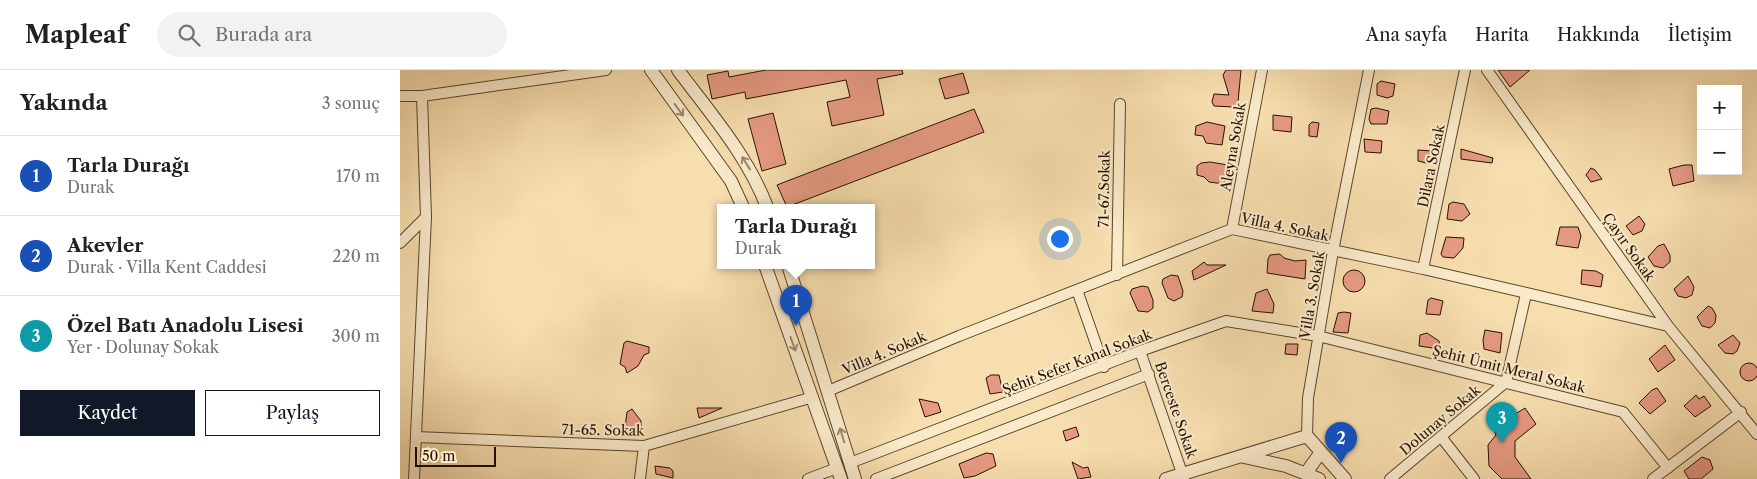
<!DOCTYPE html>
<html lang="tr">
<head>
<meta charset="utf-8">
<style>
	body { margin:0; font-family:"Libre Caslon Text",serif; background:#f2f2f2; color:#202124 }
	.controls { position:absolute; right:15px; top:15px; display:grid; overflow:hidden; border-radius:0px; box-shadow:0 5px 20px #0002 }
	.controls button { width:45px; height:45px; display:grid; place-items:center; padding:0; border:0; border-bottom:1px solid #e0e0e0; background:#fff; color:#202124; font:25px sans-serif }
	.scale { position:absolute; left:15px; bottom:12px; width:81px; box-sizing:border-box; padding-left:5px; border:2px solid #281000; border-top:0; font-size:14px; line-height:18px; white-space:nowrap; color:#281000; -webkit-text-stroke:4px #faeaca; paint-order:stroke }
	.you { position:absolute; left:659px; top:168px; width:18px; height:18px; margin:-12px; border:4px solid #fff; border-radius:50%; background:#1a73e8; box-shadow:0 0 0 8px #1a73e833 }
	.badge { display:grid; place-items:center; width:32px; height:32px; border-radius:50%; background:#111827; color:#fff; font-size:16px; font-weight:700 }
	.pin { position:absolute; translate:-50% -41px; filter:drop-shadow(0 1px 2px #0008) }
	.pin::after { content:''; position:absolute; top:26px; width:18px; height:15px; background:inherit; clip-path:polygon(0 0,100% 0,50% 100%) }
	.popup { position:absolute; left:317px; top:134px; width:158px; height:65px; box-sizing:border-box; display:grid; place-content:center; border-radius:0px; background:#fff; filter:drop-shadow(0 1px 4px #0005); font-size:16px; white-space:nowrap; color:#757577 }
	.popup b { font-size:19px; color:#202124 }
	.popup::after { content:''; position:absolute; left:50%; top:100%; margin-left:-10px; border:10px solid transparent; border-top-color:#fff }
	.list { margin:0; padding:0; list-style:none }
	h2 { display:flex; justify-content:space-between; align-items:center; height:65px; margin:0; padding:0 20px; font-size:21px }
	h2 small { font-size:16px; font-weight:400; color:#757577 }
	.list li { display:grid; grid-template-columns:32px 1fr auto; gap:15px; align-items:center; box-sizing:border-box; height:80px; padding:0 20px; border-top:1px solid #e0e0e0 }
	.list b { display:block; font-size:19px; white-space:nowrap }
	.list p { margin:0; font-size:16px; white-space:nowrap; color:#757577 }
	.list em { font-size:16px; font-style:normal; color:#757577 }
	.actions { display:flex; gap:10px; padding:15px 20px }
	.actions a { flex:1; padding:11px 0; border:1px solid #111827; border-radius:0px; text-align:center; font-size:18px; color:#111827 }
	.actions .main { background:#111827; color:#fff }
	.icon { flex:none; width:28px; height:28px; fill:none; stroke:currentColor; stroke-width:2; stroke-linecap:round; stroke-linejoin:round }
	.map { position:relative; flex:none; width:1357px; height:409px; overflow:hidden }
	header { display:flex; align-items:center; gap:30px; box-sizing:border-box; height:70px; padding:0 25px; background:#fff; border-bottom:1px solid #e0e0e0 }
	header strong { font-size:24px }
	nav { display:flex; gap:28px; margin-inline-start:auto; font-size:18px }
	.search { width:350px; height:45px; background:#f2f2f2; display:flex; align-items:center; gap:12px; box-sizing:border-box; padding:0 18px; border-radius:28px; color:#757577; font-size:19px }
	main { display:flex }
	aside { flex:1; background:#fff }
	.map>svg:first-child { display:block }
	.building { fill:#e69a83; stroke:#281000 }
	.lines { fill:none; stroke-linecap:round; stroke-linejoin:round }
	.minor-casing { stroke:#5c442c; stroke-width:12 }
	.tertiary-casing { stroke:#5c442c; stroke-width:14 }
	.minor { stroke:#faeaca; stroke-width:10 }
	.tertiary { stroke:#faeaca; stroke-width:12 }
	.oneway { stroke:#9c886f }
	.labels { text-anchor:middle; stroke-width:4; stroke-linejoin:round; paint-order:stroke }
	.street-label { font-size:14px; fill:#281000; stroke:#faeaca }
</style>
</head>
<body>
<header>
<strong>Mapleaf</strong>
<div class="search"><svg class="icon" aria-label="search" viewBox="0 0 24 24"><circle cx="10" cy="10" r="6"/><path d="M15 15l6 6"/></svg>Burada ara</div>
<nav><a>Ana sayfa</a><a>Harita</a><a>Hakkında</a><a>İletişim</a></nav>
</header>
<main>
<aside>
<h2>Yakında<small>3 sonuç</small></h2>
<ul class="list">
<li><span class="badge" style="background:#1a4fb4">1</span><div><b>Tarla Durağı</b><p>Durak</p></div><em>170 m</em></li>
<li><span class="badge" style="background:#1a4fb4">2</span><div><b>Akevler</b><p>Durak · Villa Kent Caddesi</p></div><em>220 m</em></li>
<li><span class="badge" style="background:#0f9aa8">3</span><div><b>Özel Batı Anadolu Lisesi</b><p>Yer · Dolunay Sokak</p></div><em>300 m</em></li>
</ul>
<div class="actions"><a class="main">Kaydet</a><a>Paylaş</a></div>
</aside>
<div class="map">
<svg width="1357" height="409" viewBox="0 0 1357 409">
	<rect width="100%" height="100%" fill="#f7deae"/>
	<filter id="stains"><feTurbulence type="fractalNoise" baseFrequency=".004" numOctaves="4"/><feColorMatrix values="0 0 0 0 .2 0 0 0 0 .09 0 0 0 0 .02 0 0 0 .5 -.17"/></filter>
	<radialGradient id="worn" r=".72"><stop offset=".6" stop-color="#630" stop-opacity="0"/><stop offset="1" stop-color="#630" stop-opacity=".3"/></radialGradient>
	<path class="building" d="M366,0H502L503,4L477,9L484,45L432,56L427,32L450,27L446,10L346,29L345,22L312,29L307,5L328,1L329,7Z
		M826,0H841L838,32L834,41L833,37L814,36L812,32L814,24L829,25L823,5Z
		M1098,0H1130L1110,17Z
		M563,3L569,23L545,29L539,9Z
		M981,11L995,14L993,26L987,28L977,25V14Z
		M976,38L989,41L987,54H971L969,49L971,39Z
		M574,39L584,62L387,137L377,115Z
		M373,43L386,94L362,101L348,49Z
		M873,45L892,47L891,62L873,60Z
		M807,52L825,56L822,75L806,73L803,66L795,65L796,56Z
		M912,52L919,53L917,67L909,66V55Z
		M964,69L982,71L981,83L965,82Z
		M1061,79L1093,88L1092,93L1061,89Z
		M1018,80L1032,81L1030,91L1026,93L1018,91Z
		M810,92L828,95L824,114L809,112L804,107L797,105V96L801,93Z
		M1284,95H1292L1294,111L1273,116L1269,99Z
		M1191,98L1195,100L1202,109L1191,112L1186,105Z
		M1053,132L1064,134L1070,144L1062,151L1047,149L1049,134Z
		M1239,146L1245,154L1242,161L1233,165L1226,156Z
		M1160,157H1178L1181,166L1178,178L1156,175Z
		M1046,167L1064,168L1063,178L1054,188L1043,187L1041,184Z
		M1264,174L1270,185V192L1263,198L1254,196L1248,187L1258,176Z
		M880,184L884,188L895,191L906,190L905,209L867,203L868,189L870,185Z
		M804,192L807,195H826L794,210L792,201Z
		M943 211a11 11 0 1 1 22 0a11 11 0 1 1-22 0Z
		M1182,200L1196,201L1203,205L1201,217L1181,214Z
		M771,205L778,206L783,221L782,227L774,231L768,228L762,213L763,209Z
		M1288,206L1294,217L1292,225L1286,228L1278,226L1274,219Z
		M742,216L748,217L753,230V238L748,242L738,241L730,223L732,219Z
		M867,219L874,234L873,243L852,241L856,223Z
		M1031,228L1043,231L1040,245L1026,244L1028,230Z
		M1308,236L1312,238L1316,245L1315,253L1310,258L1302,256L1297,247Z
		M944,242L951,243L948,263L933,262L938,243Z
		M1085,260L1102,263L1100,283L1084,279L1083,270Z
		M1027,263L1039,271L1040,279L1019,276L1020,265Z
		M1333,265L1340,273L1337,281L1333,284L1325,283L1318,275Z
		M227,271L249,277V283L244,285L238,296L227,303L225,297L220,294L224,273Z
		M886,274H898L897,285L885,284Z
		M1265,275L1275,290L1258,302L1249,289Z
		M1340 302a9 9 0 1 1 18 0a9 9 0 1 1-18 0Z
		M591,305H599L603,322L590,324L586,308Z
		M1257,318L1266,331L1250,344L1239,333L1252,320Z
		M1296,325L1299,329L1304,326L1311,336L1295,347L1284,336Z
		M519,329L538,333L541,342L525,347Z
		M297,338H322L299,348Z
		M1125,338L1136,354L1115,371V387L1131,409H1102L1089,396L1088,375L1096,365L1093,358Z
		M232,339L241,351V363L225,358L227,342Z
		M676,357L679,366L666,371L663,361Z
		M586,383L593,384L596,396L575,406L564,408L559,394Z
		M1302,387L1310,390L1313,399L1301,409H1289L1284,401Z
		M672,392L683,398L688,397L691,407L678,409Z
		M255,396L270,398L273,401V408L256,404Z"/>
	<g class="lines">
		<g class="minor-casing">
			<path id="minor" d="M1087,0L1268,256L1357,364
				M0,26H22L206,0
				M832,159L862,0
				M0,173L26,147
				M1023,199L1065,0
				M717,205L720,34
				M677,220L704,297
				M740,281L784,409
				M428,321L559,266L832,159L1023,199L1268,256
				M907,366L908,328L933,181L969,0
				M16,367L244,376L413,327
				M1042,368L1074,409
				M450,393L740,281L826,251L918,266L1223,342L1268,398
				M14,409L26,147L22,26
				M240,409L244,376
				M408,409L437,398
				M476,409L749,304
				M990,409L1106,312L1126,224
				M1253,409L1341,342"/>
		</g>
		<g class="tertiary-casing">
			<path id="tertiary" d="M251,0L331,111L343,137
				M278,0C310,43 348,86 367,137
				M365,195L441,409
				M388,195L455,409
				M844,387L886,396L919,409
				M906,403L921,382
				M766,409L907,366L945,409"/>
		</g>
		<use href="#minor" class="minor"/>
		<use href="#tertiary" class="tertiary"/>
	</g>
	<defs><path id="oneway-shaft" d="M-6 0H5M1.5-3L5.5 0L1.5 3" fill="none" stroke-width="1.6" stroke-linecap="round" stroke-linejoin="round" transform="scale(1.25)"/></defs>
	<g class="oneway">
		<use href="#oneway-shaft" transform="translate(279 40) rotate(54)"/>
		<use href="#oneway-shaft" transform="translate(346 93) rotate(-122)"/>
		<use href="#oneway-shaft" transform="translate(393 274) rotate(70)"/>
		<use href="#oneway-shaft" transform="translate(442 365) rotate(-107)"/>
	</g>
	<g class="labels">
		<g class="street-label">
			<text transform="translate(833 77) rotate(-80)" y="5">Aleyna Sokak</text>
			<text transform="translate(1031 96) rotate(-78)" y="5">Dilara Sokak</text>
			<text transform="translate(704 119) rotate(-89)" y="5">71-67.Sokak</text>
			<text transform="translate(885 157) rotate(12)" y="5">Villa 4. Sokak</text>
			<text transform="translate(1229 177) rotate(55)" y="5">Çayır Sokak</text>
			<text transform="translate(912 225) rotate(-80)" y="5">Villa 3. Sokak</text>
			<text transform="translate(484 283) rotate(-23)" y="5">Villa 4. Sokak</text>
			<text transform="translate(677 292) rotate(-21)" y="5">Şehit Sefer Kanal Sokak</text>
			<text transform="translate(1109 299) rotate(14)" y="5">Şehit Ümit Meral Sokak</text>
			<text transform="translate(776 340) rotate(71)" y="5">Berceste Sokak</text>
			<text transform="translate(1040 350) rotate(-40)" y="5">Dolunay Sokak</text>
			<text transform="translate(203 360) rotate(1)" y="5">71-65. Sokak</text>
		</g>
	</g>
	<rect width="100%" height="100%" filter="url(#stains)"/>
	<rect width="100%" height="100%" fill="url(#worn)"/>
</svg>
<div class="controls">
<button>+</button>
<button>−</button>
</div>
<div class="scale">50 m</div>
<div class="you"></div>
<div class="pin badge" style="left:396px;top:256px;background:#1a4fb4">1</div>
<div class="popup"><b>Tarla Durağı</b>Durak</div>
<div class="pin badge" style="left:941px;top:393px;background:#1a4fb4">2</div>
<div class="pin badge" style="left:1102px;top:373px;background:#0f9aa8">3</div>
</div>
</main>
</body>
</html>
